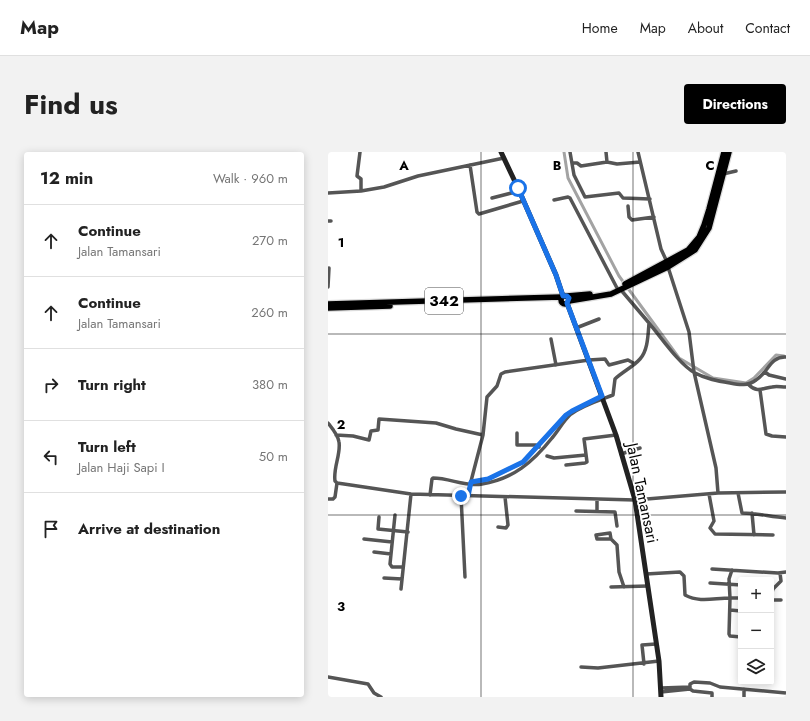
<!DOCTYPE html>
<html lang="en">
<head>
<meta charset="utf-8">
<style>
	body { margin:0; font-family:Jost,sans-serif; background:#f2f2f2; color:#222 }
	.controls { position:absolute; right:12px; bottom:12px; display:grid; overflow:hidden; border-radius:4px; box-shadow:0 2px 10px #0003 }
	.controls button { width:36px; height:36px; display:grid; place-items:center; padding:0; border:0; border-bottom:1px solid #e0e0e0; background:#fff; color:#222; font:20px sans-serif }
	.stop { position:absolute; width:12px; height:12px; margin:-9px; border:3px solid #1a73e8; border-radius:50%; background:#fff }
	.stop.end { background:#1a73e8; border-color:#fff; box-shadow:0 1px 4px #0008 }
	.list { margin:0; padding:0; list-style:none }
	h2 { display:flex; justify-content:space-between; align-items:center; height:52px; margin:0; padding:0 16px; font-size:17px }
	h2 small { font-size:13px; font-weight:400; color:#767676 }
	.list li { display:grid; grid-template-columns:26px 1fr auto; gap:12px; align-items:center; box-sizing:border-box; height:72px; padding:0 16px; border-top:1px solid #e0e0e0 }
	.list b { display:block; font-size:15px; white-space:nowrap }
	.list p { margin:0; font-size:13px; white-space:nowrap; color:#767676 }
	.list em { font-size:13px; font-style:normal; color:#767676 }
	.icon { flex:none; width:22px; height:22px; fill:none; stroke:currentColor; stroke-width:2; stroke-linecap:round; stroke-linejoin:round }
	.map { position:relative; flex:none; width:458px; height:545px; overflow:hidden; border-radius:4px }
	header { display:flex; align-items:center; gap:24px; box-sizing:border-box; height:56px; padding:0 20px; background:#fff; border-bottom:1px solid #e0e0e0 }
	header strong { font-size:19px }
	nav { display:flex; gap:22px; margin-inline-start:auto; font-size:14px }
	.intro { display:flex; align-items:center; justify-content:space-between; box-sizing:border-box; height:96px; padding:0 24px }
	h1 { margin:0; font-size:28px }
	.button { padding:10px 18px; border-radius:4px; background:#000; color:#fff; font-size:14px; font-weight:700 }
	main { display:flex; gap:24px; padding:0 24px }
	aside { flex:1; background:#fff; border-radius:4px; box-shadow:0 2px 10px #0003 }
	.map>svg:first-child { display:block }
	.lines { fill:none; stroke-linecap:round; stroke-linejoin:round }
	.canal { stroke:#a3a3a3; stroke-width:3 }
	.primary-casing { stroke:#dbdbdb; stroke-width:8 }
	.minor { stroke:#555; stroke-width:3.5 }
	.secondary { stroke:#222; stroke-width:5 }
	.primary { stroke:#000; stroke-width:5.5 }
	.route { stroke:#1a73e8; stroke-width:5 }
	.grid { fill:none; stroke:#000; stroke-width:1; stroke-opacity:0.55 }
	.labels { text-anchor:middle; stroke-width:3.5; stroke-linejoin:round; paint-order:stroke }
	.shield { fill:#fff; stroke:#4c4c4c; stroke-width:1 }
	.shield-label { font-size:15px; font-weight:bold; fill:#000 }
	.street-label { font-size:16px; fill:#000; stroke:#fff }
	.grid-label { font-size:13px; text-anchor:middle; font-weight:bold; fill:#000; stroke:#fff; stroke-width:3.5; stroke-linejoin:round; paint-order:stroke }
</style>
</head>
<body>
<header>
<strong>Map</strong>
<nav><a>Home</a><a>Map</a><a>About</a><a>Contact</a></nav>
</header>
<div class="intro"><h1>Find us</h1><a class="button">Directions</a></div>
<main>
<aside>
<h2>12 min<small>Walk · 960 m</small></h2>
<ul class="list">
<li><svg class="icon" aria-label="ahead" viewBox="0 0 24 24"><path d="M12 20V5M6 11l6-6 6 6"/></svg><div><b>Continue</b><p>Jalan Tamansari</p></div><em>270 m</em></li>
<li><svg class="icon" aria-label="ahead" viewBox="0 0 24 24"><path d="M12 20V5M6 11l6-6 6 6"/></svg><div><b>Continue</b><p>Jalan Tamansari</p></div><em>260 m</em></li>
<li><svg class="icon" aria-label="right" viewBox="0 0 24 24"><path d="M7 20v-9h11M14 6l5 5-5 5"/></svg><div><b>Turn right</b></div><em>380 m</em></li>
<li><svg class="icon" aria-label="left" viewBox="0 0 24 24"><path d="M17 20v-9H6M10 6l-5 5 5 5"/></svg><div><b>Turn left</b><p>Jalan Haji Sapi I</p></div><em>50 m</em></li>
<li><svg class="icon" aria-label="arrive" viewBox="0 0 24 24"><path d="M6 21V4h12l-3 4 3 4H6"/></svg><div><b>Arrive at destination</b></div></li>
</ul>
</aside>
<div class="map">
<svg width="458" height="545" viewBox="0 0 458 545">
	<rect width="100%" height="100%" fill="#fff"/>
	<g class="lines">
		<path class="canal" d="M236,0L240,26L291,124L351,206L385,226L418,231L426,226L448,203L456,204"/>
		<g class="primary-casing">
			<path id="primary" d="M297,132L360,98L371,85L376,73L381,57L396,0
				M233 148a4 4 0 1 1 8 0a4 4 0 1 1-8 0Z
				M239,144L262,142
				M241,149L283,142L340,115L367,98L381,76L401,0
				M0,152L233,145
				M0,156L62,154"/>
		</g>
		<path class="minor" d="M32,0L29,24L33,27V39
			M242,0L246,23L257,45L291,41L295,46L322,47
			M278,0L279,10
			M310,0L333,97L339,110
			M244,11H249L253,14L279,10L289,12L312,10
			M142,13L149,60L151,62L195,49
			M395,22L408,19
			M0,41L33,39L56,35L90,24L176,6
			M164,46L191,39
			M226,48L240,45L242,46L289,136
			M300,54L301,65L304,68L326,65
			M0,69H3
			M340,115L361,180L366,220L388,316L390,341
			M0,135L1,116
			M321,171C333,185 351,212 367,221C378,227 390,229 402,231C412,233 420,234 428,228C440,221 442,204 458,205
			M248,176L271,167
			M223,187L228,213
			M437,220L441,223L458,227
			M421,233C429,241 435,236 444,235C448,234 453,235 458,235
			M432,238L438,282L444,284L458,285
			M0,271C4,276 10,283 11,290C13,302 5,316 7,329L9,331L16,332L83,342L307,348L390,341L458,340
			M189,281V293H208L211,295
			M8,283L25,284L41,288L43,279L50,278L51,267L108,271L128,277L155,283
			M293,302L312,296
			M219,304L226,306L258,303
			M238,313L257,311L259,310L256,287L288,283
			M143,330L160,327L195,310L238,263L244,259L274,244
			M410,341L414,361C429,361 443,365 458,366
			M381,342L386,369L382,376L387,382L445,383
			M102,343L104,327L105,326C122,326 137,335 154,332C185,327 205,310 224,286C230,279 236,268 243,262C255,253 272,248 285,243L287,227C294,220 305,215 312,207C320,198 320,183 321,171L293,138
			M133,344L137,425
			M140,344L142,333L155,283L159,245L169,234L173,222L177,220L261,208L277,207L281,213L300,208L307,212
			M0,347H5L7,345L9,331
			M248,359L287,360L289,374
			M269,359V347
			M424,361L426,383
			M67,363L62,412L64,415H75
			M51,365L50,377L80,380
			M170,375L178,376L180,373L177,345
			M36,387L64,390
			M283,387L282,381L268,383L269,387H283L289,393L291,420L296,435
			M46,400L63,402
			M384,417L450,421L458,420
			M318,422L352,420L356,424L357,443C372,451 386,446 402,446L401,427L404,418
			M56,426L74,427
			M382,431L413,433
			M283,435L320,434
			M73,437L83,342
			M443,444L445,437L453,429L452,421
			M413,446H402L401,482L402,484L413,485
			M443,448H453
			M402,458L413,459
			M316,512L314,493L328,492
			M253,515L270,516L331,509
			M0,525L40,532L46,541L53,545
			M333,536L362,535
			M362,537V532L366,530L382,531L392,535L458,541
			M333,540L362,537L365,539L384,541V545
			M416,545V537"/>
		<path class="secondary" d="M173,0L190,36L228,123L235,144
			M239,151L288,283L307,348L331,509L333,545"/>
		<use href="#primary" class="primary"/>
	</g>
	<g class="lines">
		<path class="route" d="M133,344H140L143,330L160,327L195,310L238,263L244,259L274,244L239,151L241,146L239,144H235L228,123L190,36"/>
	</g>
	<path class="grid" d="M153,0V545M305,0V545M0,182H458M0,363H458"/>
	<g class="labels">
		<rect class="shield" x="97" y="136" width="38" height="26" rx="3"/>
		<g class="shield-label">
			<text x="116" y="154">342</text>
		</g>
		<g class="street-label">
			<text transform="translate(315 341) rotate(78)" y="6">Jalan Tamansari</text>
		</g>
	</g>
	<g class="grid-label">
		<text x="76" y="18">A</text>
		<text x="229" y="18">B</text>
		<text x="382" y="18">C</text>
		<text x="13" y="95">1</text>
		<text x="13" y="277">2</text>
		<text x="13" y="459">3</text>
	</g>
</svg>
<div class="controls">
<button>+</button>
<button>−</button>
<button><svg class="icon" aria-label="layers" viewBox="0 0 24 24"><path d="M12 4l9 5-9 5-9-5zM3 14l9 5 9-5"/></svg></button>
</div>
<div class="stop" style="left:190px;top:36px"></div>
<div class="stop end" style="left:133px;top:344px"></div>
</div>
</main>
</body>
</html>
